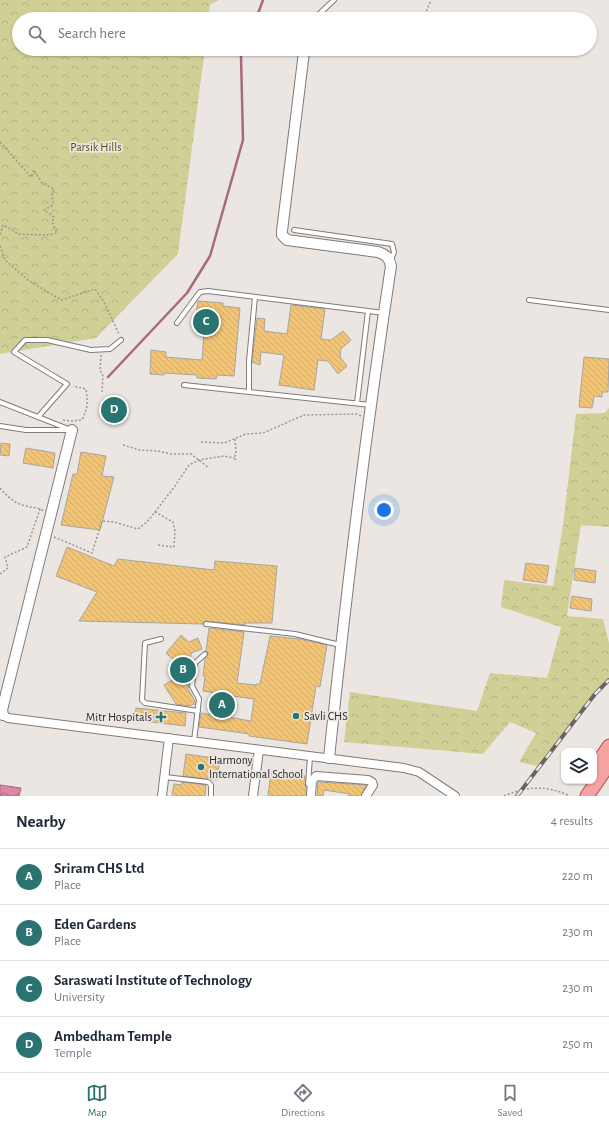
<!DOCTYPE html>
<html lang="en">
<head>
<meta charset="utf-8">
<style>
	body { margin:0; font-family:"Alegreya Sans",sans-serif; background:#f6f6f7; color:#1f2937 }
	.controls { position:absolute; right:12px; bottom:12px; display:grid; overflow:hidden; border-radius:8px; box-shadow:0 1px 3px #0004 }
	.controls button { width:36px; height:36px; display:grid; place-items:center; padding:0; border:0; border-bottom:1px solid #e0e1e3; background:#fff; color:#1f2937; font:20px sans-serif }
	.you { position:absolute; left:384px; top:510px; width:14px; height:14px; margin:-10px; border:3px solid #fff; border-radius:50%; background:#1a73e8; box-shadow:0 0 0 6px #1a73e833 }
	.badge { display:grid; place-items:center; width:26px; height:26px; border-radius:50%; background:#2a7371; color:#fff; font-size:13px; font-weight:700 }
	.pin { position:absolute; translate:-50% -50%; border:2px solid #fff; box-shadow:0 1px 4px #0006 }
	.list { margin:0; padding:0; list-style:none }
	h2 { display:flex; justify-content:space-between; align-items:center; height:52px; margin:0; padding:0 16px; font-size:17px }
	h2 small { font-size:13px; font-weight:400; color:#747a83 }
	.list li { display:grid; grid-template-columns:26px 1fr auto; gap:12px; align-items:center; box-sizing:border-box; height:56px; padding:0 16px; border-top:1px solid #e0e1e3 }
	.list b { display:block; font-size:15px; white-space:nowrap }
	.list p { margin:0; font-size:13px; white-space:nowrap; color:#747a83 }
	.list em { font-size:13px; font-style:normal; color:#747a83 }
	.icon { flex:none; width:22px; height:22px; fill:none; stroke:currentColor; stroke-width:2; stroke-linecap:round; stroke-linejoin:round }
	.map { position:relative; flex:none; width:609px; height:796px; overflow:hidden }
	.search { position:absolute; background:#fff; box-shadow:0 1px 3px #0004; left:12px; right:12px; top:12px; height:44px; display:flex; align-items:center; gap:10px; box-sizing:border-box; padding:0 14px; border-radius:22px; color:#747a83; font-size:15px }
	.sheet { height:276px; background:#fff }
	nav { display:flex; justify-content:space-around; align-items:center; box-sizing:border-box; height:56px; border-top:1px solid #e0e1e3; background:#fff; font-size:11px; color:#747a83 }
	nav a { display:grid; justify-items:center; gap:2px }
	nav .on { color:#2a7371 }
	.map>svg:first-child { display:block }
	.forest { fill:url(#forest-crowns) }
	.water { fill:url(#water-waves); stroke:#a76a80 }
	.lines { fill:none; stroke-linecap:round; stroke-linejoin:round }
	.stream { stroke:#a76a80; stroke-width:2.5 }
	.building { fill:url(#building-back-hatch); stroke:#a8a5a0; fill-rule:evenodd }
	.service-casing { stroke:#807b78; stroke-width:6 }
	.minor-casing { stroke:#807b78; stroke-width:10 }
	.tertiary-casing { stroke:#807b78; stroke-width:12 }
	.primary-casing { stroke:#ab514f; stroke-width:15 }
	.path { stroke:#9a9694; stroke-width:1.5; stroke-dasharray:2 2; stroke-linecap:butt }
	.service { stroke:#fff; stroke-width:4 }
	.minor { stroke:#fff; stroke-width:8 }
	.tertiary { stroke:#fff; stroke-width:10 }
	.primary { stroke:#f5a3a1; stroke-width:13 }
	.rail-casing { stroke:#676462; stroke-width:4 }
	.rail { stroke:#ece6e3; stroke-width:2.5; stroke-dasharray:8; stroke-linecap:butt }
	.poi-dot { fill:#2a7371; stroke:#ece6e3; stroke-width:1.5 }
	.labels { text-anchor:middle; stroke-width:3.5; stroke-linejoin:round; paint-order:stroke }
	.park-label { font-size:12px; fill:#55530e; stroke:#ece6e3 }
	.poi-label { font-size:12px; fill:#2c2a29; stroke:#ece6e3; text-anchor:start }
</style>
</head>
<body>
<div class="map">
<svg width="609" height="796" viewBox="0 0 609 796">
	<defs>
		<pattern id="forest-crowns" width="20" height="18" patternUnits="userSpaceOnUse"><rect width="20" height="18" fill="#d0d096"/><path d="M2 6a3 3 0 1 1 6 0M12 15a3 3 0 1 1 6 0" fill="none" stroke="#b3b381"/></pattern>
		<pattern id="water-waves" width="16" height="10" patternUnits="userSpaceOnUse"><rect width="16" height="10" fill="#dc85a6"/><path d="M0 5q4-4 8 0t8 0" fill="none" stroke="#b36d87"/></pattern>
		<pattern id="building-back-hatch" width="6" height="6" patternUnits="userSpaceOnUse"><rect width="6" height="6" fill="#f3c473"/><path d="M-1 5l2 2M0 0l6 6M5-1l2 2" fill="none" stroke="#d0a964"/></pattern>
	</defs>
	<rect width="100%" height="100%" fill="#ece6e3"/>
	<path class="forest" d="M0,0H219L210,5L208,19H19V49H205L178,254L96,338L0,354Z
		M609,408V527L581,525L567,616L603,619L609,643V680L538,766L519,762L536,733L510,722L483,754L344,742L350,692L477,711L490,673L547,678L561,627L501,607L504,580L553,586L563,525L576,414L604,413Z"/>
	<path class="water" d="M0,785L21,788L19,796H0Z"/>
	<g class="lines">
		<path class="stream" d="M256,19L263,0
			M108,377L187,293L210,256L243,140L241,56L244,49"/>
	</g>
	<path class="building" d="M198,301L223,303V306L240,308L234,376L217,375L216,379L197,378V375L164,373V375L150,374L151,350L166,352V357L202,360L205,317L196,316Z
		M291,305L325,309L321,339L331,340L343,331L351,340L341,349L340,357L347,366L338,374L328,361L318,360L314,390L279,385L284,355L261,352L260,365L252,362L257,318L265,319L264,331L287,334Z
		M584,357L609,359L608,392H602V397L594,396L592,408L579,407Z
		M1,443L10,444L9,456L0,455Z
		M26,448L55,453L53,468L23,463Z
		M81,452L106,456L102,476L114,477L100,530L61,525L73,474H77Z
		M67,547L114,566L118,559L214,570L215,561L277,566L272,623H245V625L206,621L203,624L79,621L97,592L56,576Z
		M526,563L549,566L546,583L523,580Z
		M575,568L596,571L595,583L574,580Z
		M572,596L592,599L591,611L570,608Z
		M209,628L244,632L237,683L256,685V684H260L270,636L300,639L327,645L320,687L316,686L307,744L249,736L250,734L199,727L201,713L212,715L215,693L203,691L205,677L203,676L205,659L208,655L206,651ZM232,696L254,699L251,721L228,717Z
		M181,635L189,642L198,638L202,649L191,653L188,689L195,701V704L189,706L176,704L164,685L174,679L175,661L166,653Z
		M136,708L186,713L185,726L135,720Z
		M186,754L220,759L217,780L183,776Z
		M271,771L305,776L306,796H268Z
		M182,782L206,785L205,796H172L174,784L181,785Z
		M318,782L366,785L361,796H348L350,794L324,790L323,796H317Z"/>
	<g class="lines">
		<g class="service-casing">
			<path id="service" d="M315,19L317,16L334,0
				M294,230L392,244L394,252L391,260
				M529,300L609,310
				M177,323L200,292L208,291L384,313
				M184,385L371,405
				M249,392V361L255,297
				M0,402L71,430
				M357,403L368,311
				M38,417L67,384L14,352L25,340H47L91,350L110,349L121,340
				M0,426L26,430H69
				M206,624L295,634L340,645
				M161,639L145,643L142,700L145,703L198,711
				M194,741L199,699L192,686L195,663L205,654
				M165,777L208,782L211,785V796
				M308,784L310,757"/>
		</g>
		<g class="minor-casing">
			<path id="minor" d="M3,715L8,718L404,768L419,772L455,796
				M162,796L169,738
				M253,796L259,750
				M311,796L312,781L316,776L368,780L372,782L373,785L366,796"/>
		</g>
		<g class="tertiary-casing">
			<path id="tertiary" d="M304,52L282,231V235L287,240L378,252C387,255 389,258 391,266C366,430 346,594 329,758
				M3,715L2,710L72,430"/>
		</g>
		<g class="primary-casing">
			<path id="primary" d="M594,769L609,746
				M587,796L609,764"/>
		</g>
		<path class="path" d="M426,19V12L431,0
			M0,142L31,177L34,170L42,183L54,189L52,194L53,205L44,210L54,217L52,222L57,233L47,235L19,234L3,225L0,235
			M0,246L5,260L28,280L61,300L95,289L104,302L119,334
			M101,355L100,370L103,376L102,392
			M63,420L72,421L82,420C88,408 88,402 86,389L73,386
			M235,439L236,452L234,458L237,461
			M201,442L224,443L246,434L263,433L304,415L357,414L361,416
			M123,445L140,450L158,451L171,454H191L209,468
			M0,488C7,496 15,504 26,506C32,508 38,507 44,511
			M155,512L175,486L189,465L199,460L224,456L234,458
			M54,537L92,553L102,521L114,522L138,529L147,522L155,512L173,522L175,531L174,547L158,545
			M0,574L8,568L5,557L27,547L40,509
			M504,796C528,786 546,785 570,796"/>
		<use href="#service" class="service"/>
		<use href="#minor" class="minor"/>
		<use href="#tertiary" class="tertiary"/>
		<use href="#primary" class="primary"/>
		<g class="rail-casing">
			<path id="rail" d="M517,796L595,694L609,680"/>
		</g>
		<use href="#rail" class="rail"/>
	</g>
	<g class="poi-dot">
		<circle cx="296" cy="716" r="4"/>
		<path d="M159 711h4v4h4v4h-4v4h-4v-4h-4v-4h4z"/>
		<circle cx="201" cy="767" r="4"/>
	</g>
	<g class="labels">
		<g class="park-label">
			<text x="96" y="151">Parsik Hills</text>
		</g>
		<g class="poi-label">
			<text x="304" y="720">Savli CHS</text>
			<text x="152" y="721" text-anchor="end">Mitr Hospitals</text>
			<text x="209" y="764">Harmony<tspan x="209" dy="14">International School</tspan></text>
		</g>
	</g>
</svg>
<div class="controls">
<button><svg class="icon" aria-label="layers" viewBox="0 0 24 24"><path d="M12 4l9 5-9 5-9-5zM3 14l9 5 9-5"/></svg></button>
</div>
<div class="you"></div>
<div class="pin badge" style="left:222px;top:705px">A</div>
<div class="pin badge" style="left:183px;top:670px">B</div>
<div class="pin badge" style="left:206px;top:322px">C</div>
<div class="pin badge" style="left:114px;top:410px">D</div>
<div class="search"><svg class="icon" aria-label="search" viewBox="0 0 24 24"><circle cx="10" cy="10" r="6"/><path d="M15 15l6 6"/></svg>Search here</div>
</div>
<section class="sheet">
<h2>Nearby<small>4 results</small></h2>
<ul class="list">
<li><span class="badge">A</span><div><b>Sriram CHS Ltd</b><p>Place</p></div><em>220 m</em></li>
<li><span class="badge">B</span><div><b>Eden Gardens</b><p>Place</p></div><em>230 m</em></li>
<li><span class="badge">C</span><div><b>Saraswati Institute of Technology</b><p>University</p></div><em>230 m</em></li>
<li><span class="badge">D</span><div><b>Ambedham Temple</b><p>Temple</p></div><em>250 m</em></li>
</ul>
</section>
<nav>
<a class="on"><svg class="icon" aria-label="map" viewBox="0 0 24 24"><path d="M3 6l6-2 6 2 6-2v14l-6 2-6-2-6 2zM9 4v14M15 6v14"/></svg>Map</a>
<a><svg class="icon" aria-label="directions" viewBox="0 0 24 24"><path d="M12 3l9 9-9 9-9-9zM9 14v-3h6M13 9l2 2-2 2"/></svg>Directions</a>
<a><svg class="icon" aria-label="saved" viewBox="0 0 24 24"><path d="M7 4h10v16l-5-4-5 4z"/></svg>Saved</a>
</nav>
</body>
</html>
